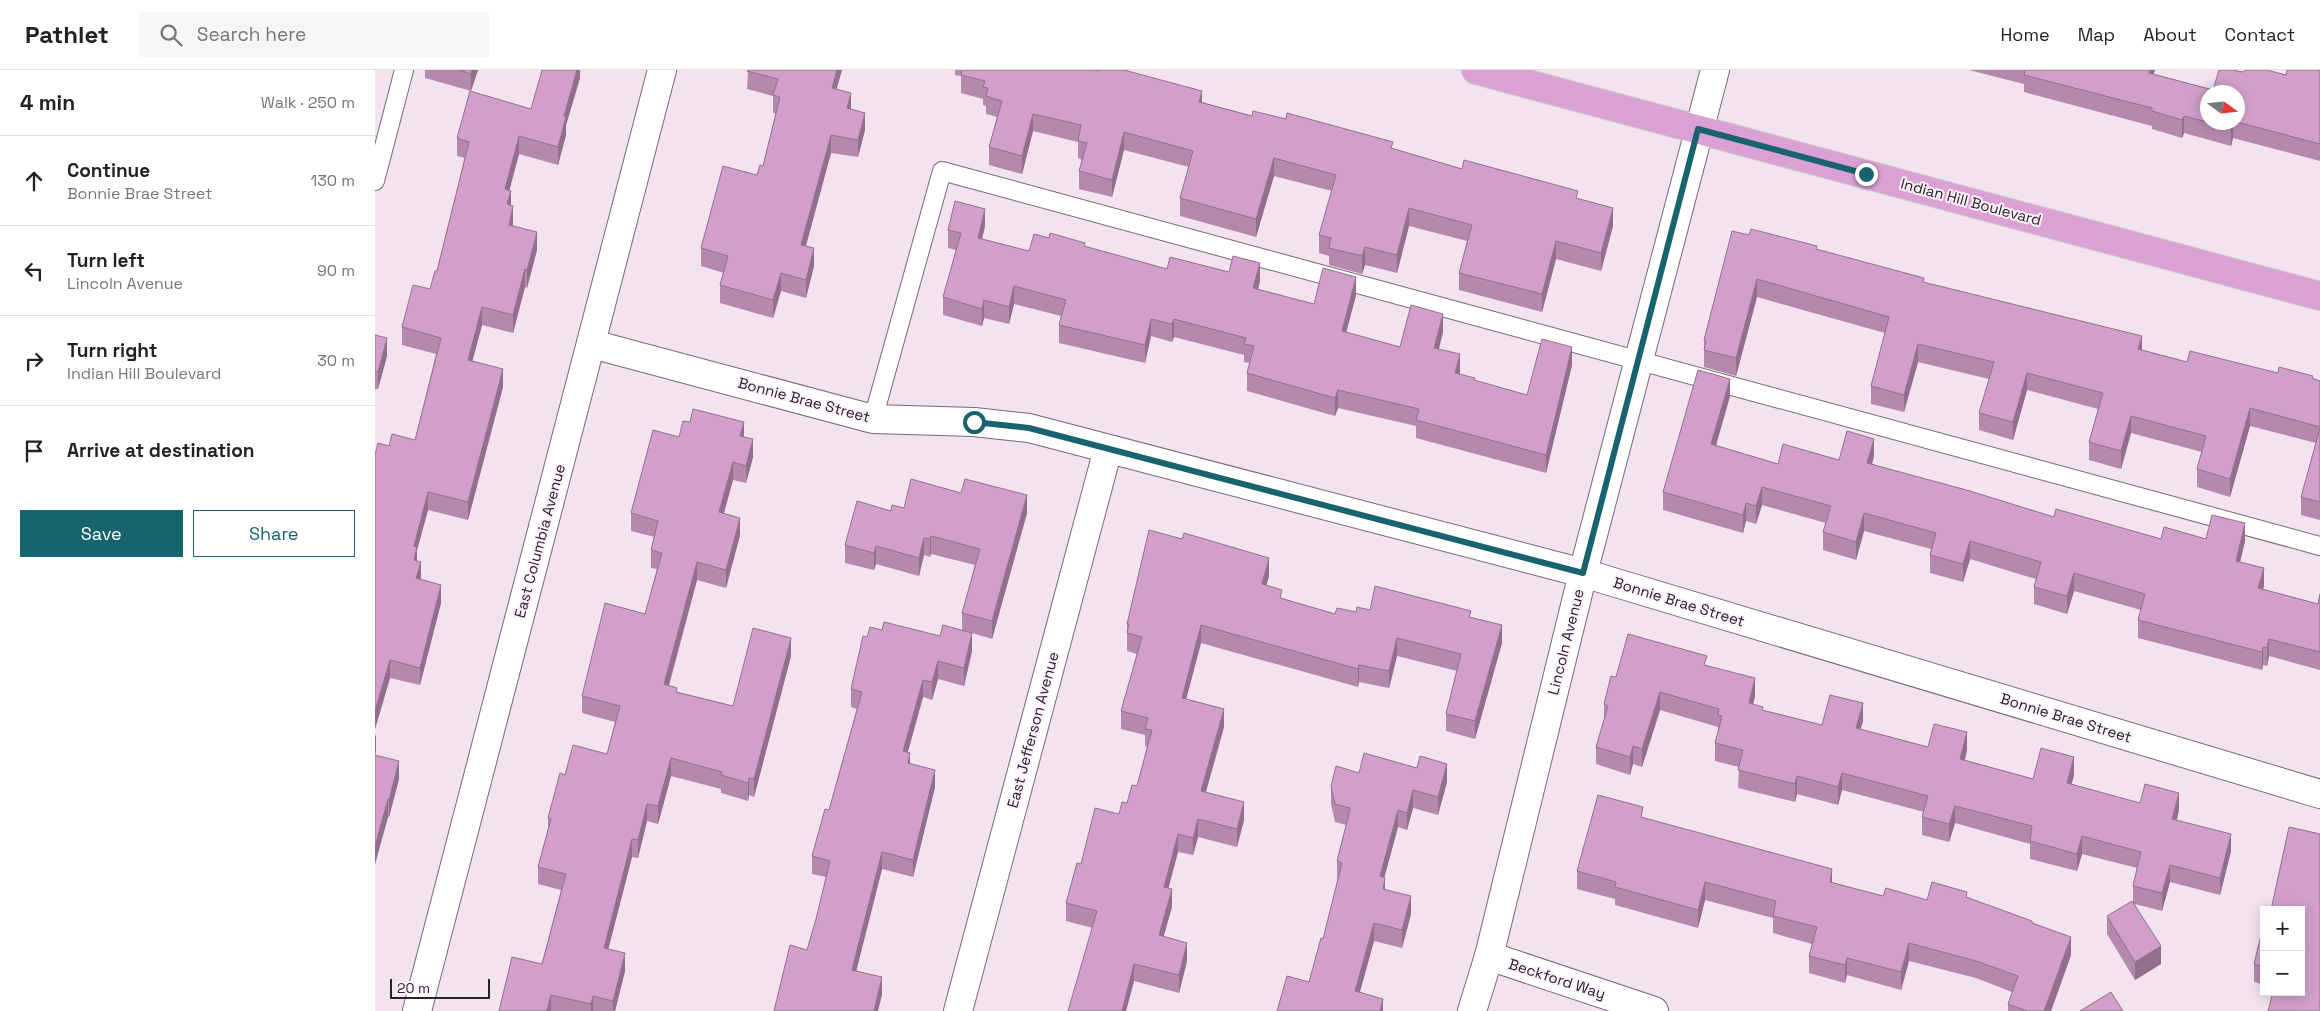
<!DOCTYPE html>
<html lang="en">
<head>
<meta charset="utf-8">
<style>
	body { margin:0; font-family:"Space Grotesk",sans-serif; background:#f6f6f6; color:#222 }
	.controls { position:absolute; right:15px; bottom:15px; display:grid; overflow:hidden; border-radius:0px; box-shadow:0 2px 12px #0003 }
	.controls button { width:45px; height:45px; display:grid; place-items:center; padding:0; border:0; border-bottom:1px solid #e0e0e0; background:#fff; color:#222; font:25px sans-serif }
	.compass { position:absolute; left:1825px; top:15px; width:45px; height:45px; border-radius:50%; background:#fff; box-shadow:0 2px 12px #0003; rotate:105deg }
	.scale { position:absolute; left:15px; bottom:12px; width:100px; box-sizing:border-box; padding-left:5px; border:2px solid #272226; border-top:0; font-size:14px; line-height:18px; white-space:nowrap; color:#272226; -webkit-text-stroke:4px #fdf1fb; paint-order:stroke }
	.stop { position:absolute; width:15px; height:15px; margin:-11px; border:4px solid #18646e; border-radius:50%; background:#fff }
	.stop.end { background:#18646e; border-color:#fff; box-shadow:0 1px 5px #0008 }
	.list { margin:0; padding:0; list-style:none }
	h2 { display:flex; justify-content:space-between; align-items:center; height:65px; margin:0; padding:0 20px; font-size:21px }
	h2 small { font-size:16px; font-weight:400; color:#767676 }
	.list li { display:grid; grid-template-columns:32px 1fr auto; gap:15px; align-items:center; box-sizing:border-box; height:90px; padding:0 20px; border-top:1px solid #e0e0e0 }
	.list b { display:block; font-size:19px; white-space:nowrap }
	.list p { margin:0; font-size:16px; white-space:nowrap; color:#767676 }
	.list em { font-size:16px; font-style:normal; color:#767676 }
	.actions { display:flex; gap:10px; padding:15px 20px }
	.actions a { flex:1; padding:11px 0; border:1px solid #18646e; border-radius:0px; text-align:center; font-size:18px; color:#18646e }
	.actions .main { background:#18646e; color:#fff }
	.icon { flex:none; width:28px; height:28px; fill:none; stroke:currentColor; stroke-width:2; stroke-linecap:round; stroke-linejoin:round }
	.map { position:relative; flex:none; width:1945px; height:941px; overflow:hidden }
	header { display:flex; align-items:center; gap:30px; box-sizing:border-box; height:70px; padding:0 25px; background:#fff; border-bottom:1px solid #e0e0e0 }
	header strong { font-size:24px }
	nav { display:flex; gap:28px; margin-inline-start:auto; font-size:18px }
	.search { width:350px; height:45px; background:#f6f6f6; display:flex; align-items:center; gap:12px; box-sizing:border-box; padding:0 18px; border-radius:0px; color:#767676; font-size:19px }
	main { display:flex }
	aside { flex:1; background:#fff }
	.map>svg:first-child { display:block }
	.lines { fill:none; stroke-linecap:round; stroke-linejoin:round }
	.service-casing { stroke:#776a75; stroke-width:20 }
	.minor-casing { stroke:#776a75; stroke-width:30 }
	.tertiary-casing { stroke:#776a75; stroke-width:30 }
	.primary-casing { stroke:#cbcacb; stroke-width:30 }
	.service { stroke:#fff; stroke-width:18 }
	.minor { stroke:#fff; stroke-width:28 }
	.tertiary { stroke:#fff; stroke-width:28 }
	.primary { stroke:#dca1d4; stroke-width:28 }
	.wall { fill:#b589ae; fill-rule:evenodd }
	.shaded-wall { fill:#936f8d }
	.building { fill:#d29fca; stroke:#936f8d }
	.route { stroke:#18646e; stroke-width:6 }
	.labels { text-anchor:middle; stroke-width:4; stroke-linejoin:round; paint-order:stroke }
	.street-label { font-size:15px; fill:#272226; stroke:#fdf1fb }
</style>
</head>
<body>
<header>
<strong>Pathlet</strong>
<div class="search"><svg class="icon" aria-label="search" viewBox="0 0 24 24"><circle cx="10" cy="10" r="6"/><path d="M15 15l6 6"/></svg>Search here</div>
<nav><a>Home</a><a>Map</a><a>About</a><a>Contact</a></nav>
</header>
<main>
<aside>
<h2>4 min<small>Walk · 250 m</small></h2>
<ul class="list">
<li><svg class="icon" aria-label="ahead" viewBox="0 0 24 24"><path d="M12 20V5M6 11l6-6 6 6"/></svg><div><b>Continue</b><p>Bonnie Brae Street</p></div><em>130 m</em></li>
<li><svg class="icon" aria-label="left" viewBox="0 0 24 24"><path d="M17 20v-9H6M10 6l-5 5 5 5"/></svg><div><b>Turn left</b><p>Lincoln Avenue</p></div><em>90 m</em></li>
<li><svg class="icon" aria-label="right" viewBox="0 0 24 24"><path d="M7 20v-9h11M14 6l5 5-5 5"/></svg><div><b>Turn right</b><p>Indian Hill Boulevard</p></div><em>30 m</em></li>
<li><svg class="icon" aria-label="arrive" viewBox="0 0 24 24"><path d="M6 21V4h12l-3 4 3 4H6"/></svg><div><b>Arrive at destination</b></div></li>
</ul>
<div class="actions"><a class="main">Save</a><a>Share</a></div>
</aside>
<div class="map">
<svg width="1945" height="941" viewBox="0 0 1945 941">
	<rect width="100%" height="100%" fill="#f2e3ef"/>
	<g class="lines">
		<g class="service-casing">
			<path id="service" d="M0,111L29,0
				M498,349L567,101L1945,476"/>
		</g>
		<g class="minor-casing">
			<path id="minor" d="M217,274L498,349L599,352L654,358L1208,503L1945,724
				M1114,886L1279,941
				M42,941L287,0
				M583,941L733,379"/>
		</g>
		<g class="tertiary-casing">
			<path id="tertiary" d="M1097,941L1114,886L1208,503L1340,0"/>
		</g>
		<g class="primary-casing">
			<path id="primary" d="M1101,0L1945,226"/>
		</g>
		<use href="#service" class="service"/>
		<use href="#minor" class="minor"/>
		<use href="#tertiary" class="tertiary"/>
		<use href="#primary" class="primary"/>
	</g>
	<path class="wall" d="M50,0H103L96,21L50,8Z
		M205,0V8L191,55V65L183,95L144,84L134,120L138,154V156L162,180L152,218L150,217L138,263L107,255L97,291L128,317L93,450L53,440L42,480V491L46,510L66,533L45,615L15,608L0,659V385L14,376L40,370L61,284L27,275V257L55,219L62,201L90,88L82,86V68L156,39Z
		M373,0L461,19L476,39L490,60L483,87L456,83L431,176L439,196L431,228L406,221L398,248L345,233V215L349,203L326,196V178L382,105L388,96L401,44L398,43V26L372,19Z
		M580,0H720L827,32L877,46L1018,79L1087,99L1203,128L1238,156L1226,201L1181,189L1167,242L1084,220V203L1092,171L1034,156L1022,203L990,195L987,204L954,195V186L944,183V165L957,121L899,106L881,167L805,146V128L814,97L749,80L737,127L704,119V101L707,90L703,88V72L658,61L647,104L614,95V77L622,47L611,44V36L608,35V29L586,23V6L580,5Z
		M1594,0H1780L1778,4L1838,20L1867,2L1911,5L1945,0V91L1858,68L1856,76L1809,63L1807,68L1777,59V56L1649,22V14ZM1832,22H1862V52H1832Z
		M610,156L607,169L654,181L710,177L792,199L885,211L883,220L939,234L981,225L971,262L1025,277L1068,262L1064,279L1085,302L1084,304L1100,311L1152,325L1197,295L1171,403L1041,368V356L963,338L960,346L872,321V303L875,293L869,292V285L799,267L797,272L776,266L770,293L684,273V255L686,246L639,234L634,254L609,248L607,256L568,245V227L581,180L573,178V160Z
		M1374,165L1442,179L1767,280L1812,292L1903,303L1945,311V450L1926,445V427L1941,373L1875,356L1855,427L1822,417V399L1827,382L1756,363L1746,399L1714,390V372L1723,339L1652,320L1638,370L1604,360V343L1614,309L1543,292L1529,342L1496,334V316L1510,263L1382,227L1361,306L1329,297V270Z
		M0,265L12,286L3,319H0Z
		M1355,326L1341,376L1403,394L1464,390L1499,386L1497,395L1679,447L1786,469H1831L1870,471L1865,492L1889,516L1888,519L1943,534L1945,524V600L1894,586L1892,596L1888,595L1887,600L1763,568V550L1766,540L1699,521L1692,544L1659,534V517L1661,509L1595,489L1588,512L1555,503V485L1556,479L1489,461L1481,490L1448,480V462L1451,453L1387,435L1381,454L1371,451L1368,463L1288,440V422Z
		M304,367H369L378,387L371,413L358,410L349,443L365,465L351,518L322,510L294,616L302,622L358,636L416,586L379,727L374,725L373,731L346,723V719L296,706L283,754L272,751L263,788L257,787L233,879L250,901L240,941H124L167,894L186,820L163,814V797L173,759V748L190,705L232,684L240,652L207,643V626L270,544L282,499L276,498V480L280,467L256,461V443Z
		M529,438L652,443L617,569L597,563V581L589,616L563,609L557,630L548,627L533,682L535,693L560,717L538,807L507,799L481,901L507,925L432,880L441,849L451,807L437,804V786L454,740L482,639L476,637V619L492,567L507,560L565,566L587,560V543L600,495L556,484L555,487L549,485L544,506L501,494L499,500L470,493V475L516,441Z
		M894,506L891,515L907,528L960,544L981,542L995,540L1096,547L1127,573L1100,669L1071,661V644L1082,601L1022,586L1014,618L984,612L983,617L826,573L811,629L849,657L831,722L869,750L862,777L823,767L818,785L803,782L793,818L797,837L788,867L812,891L804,923L759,911L751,941H693L718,858L691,851V833L706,794L752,733L762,716L772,677L770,676V665L746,659V641L762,584L752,581V554Z
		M1332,595L1380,626L1378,635L1388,640L1447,655L1488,651L1485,659L1553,677L1592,680L1590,690L1658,709L1699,705L1696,715L1765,733L1804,740L1802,750L1856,781L1845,825L1795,812L1787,841L1760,834L1786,894L1760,910L1732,864V846L1758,831V816L1762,798L1707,784L1702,801L1655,789V774L1580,753L1574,772L1547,765V747L1549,742L1467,720L1463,735L1422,724L1420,732L1363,718L1364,697L1340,691V673L1343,662V657L1285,640L1267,697L1258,694L1255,705L1221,694V677L1229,651V634L1241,607Z
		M0,685L24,709L14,747H13L0,794Z
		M1042,698L1072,712L1063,745L1038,738L1032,760L1023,757L1009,807L1010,820L1036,844L1027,878L999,871L985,922L1008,941L934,912L948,869L963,809H962V791L971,755L960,752L956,734V716L984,703Z
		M1268,748L1457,813L1508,826L1552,830L1592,827L1657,854L1696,885L1676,941H1633V934L1637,922L1601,908L1534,891L1526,920L1472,905L1470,913L1434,903V886L1437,874L1398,863V848L1330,830L1323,858L1240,835V829L1202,819V801Z
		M1889,862V914L1879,912V894Z"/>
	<path class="shaded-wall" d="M97,0H103L96,21V4Z
		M202,0H205V8L191,55V65L183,95V77L189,46Z
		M462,0H467L457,36V18Z
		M1775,0H1780L1774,21V3Z
		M827,21V38L824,32Z
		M476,23V41L472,38Z
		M490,43V60L483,87V70Z
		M658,44V61L647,104V86Z
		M1809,46V63L1807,68V50Z
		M1858,52V68L1856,76V58Z
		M749,62V80L737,127V110Z
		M456,65V83L426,193V175Z
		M144,66V84L130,137V119Z
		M899,88V106L881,167V149Z
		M136,121V139L132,134Z
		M138,136V154L134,173V155Z
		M1034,138V156L1022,203V185Z
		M1238,138V156L1226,201V183Z
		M610,139V156L603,185V168Z
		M162,162V180L152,218V200Z
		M1181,171V189L1167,242V224Z
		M990,177V195L987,204V186Z
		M439,178V196L431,228V210Z
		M885,193V211L878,236V218Z
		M150,199V217L138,263V245Z
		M406,203V221L398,248V230Z
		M981,207V225L967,279V261Z
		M1382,209V227L1361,306V288Z
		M639,216V234L634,254V237Z
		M609,230V248L607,256V239Z
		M107,237V255L93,308V290Z
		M1068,244V262L1059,296V278Z
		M776,249V266L770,293V275Z
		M799,249V267L797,272V254Z
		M1767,266V284L1763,279Z
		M12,268V286L3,319V302Z
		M1543,274V292L1529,342V325Z
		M1197,277V295L1171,403V385Z
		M1085,284V302L1080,320V303Z
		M128,299V317L93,450V432Z
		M1652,303V320L1638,370V352Z
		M1355,309V326L1336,392V374Z
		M963,320V338L960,346V328Z
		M1875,338V356L1855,427V409Z
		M1756,346V363L1746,399V381Z
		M369,352V370L365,366Z
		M378,369V387L371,413V396Z
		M1499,369V386L1492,411V393Z
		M358,392V410L344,460V442Z
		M1387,417V435L1381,454V436Z
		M53,422V440L42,480V495L39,508V476Z
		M652,425V443L617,569V551Z
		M1371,433V451L1368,463V445Z
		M1489,443V461L1481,490V472Z
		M365,448V465L351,518V500Z
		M1870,453V471L1861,509V491Z
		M556,466V484L555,487V469Z
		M549,468V485L544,506V488Z
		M1595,471V489L1588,512V494Z
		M501,476V494L499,500V483Z
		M894,488V506L887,532V514Z
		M46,492V510L41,508Z
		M322,492V510L289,632V614Z
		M1889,498V516L1883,535V518Z
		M1699,503V521L1692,544V526Z
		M66,515V533L45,615V598Z
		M826,555V573L807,645V628Z
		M1127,555V573L1100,669V651Z
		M597,563V581L589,616V598Z
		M416,568V586L379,727V709Z
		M1022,568V586L1014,618V601Z
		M1894,569V586L1892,596V578Z
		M1888,577V595L1887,600V582Z
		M15,590V608L0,659V641Z
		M563,591V609L557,630V612Z
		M984,595V612L983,617V599Z
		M1380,608V626L1374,651V633Z
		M548,610V627L528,699V681Z
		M1285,622V640L1267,697V679Z
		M1488,633V651L1481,676V658Z
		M849,639V657L826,739V721Z
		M1592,662V680L1585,706V689Z
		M1,664V682L0,685V667Z
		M1258,676V694L1255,705V687Z
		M535,683V701L533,693Z
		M1699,687V705L1692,731V713Z
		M296,688V706L283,754V736Z
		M24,691V709L14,747V730Z
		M1072,694V712L1063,745V727Z
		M560,700V717L538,807V790Z
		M1467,703V720L1463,735V717Z
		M1422,706V724L1420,732V714Z
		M374,708V725L373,731V713Z
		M1038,720V738L1032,760V743Z
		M1804,723V740L1797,767V749Z
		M13,729V747L0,794V776Z
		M869,732V750L862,777V759Z
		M272,734V751L263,788V770Z
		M1580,736V753L1574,772V754Z
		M1023,740V757L1005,824V806Z
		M823,749V767L818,785V768Z
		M803,764V782L789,835V817Z
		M1856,764V781L1845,825V808Z
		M1707,766V784L1702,801V784Z
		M257,769V787L229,896V878Z
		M507,782V799L477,918V900Z
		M1795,795V812L1787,841V823Z
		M1457,799V817L1455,812Z
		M1010,808V825L1008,819Z
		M1330,812V830L1323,858V840Z
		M797,819V837L784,883V865Z
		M1036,826V844L1027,878V860Z
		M999,853V871L980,939V921Z
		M1696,867V885L1676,941H1669Z
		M812,873V891L804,923V905Z
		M1534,873V891L1526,920V902Z
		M1786,876V894L1760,910V892Z
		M250,883V901L240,941H238V931Z
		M1472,888V905L1470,913V895Z
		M759,894V911L751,941H747Z
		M507,907V925L503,941H499Z
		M176,925V941H172Z
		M218,926V941H216V934Z
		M1008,929V941H1005Z"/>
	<path class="building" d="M84,0H97L96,4Z
		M167,0H202L189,46L191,47L183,77L144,66L130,119L136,121L132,134L138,136L134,155L162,162L152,200L150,199L138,245L107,237L93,290L128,299L93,432L53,422L39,476L42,477L39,490L46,492L41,508L66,515L45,598L15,590L0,641V385L3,373L14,376L17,364L40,370L66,268L27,257L38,215L55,219L60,201H62L94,72L82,68L95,21L156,39Z
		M373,0H462L457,18L476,23L472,38L490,43L483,70L456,65L426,175L439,178L431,210L406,203L398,230L345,215L353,186L326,178L348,96L382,105L385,95L388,96L405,27L398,25L403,9L372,1Z
		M587,0H720L723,1V0H749L827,21L824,32L877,46L878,41L911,49L912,43L1018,72L1016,78L1087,99L1089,90L1203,121L1201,128L1238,138L1226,183L1181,171L1167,224L1084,203L1097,155L1034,138L1022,185L990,177L987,186L954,178L956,168L944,165L961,105L899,88L881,149L805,128L818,81L749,62L737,110L704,101L712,73L703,71L706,55L658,44L647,86L614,77L627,31L611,26L613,18L608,17L610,11L586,5Z
		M1650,0H1775L1774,3L1838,20L1844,0H1858L1867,2L1872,0H1892L1911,5L1912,0H1945V74L1862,52V22H1832V52L1809,46L1807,50L1777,41V38L1649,5Z
		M1834,52H1858L1856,58Z
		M580,131L610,139L603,168L654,181L659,164L674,168L675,163L710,173L709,176L792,199L795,187L854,202L858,186L885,193L878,218L939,234L948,198L981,207L967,261L1025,277L1036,235L1068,244L1059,278L1085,284L1080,303L1100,308L1099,310L1152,325L1167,269L1197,277L1171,385L1041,350L1044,339L963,320L960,328L872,303L879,276L869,274L871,268L799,249L797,254L776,249L770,275L684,255L691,230L639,216L634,237L609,230L607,239L568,227L586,163L573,160Z
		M1376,159L1442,176L1441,179L1549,208L1548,212L1767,266L1763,279L1812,292L1815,281L1903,303L1904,297L1938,306L1937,308L1945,311V357L1875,338L1855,409L1822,399L1831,366L1756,346L1746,381L1714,372L1728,323L1652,303L1638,352L1604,343L1619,292L1543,274L1529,325L1496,316L1514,247L1382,209L1361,288L1329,280L1331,271L1329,270L1357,161L1374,165Z
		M0,265L12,268L3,302L0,301Z
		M1323,300L1355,309L1336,374L1403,394L1408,374L1464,390L1472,361L1499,369L1492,393L1595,421L1679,447L1681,439L1786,469L1789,457L1831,469L1837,445L1870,453L1861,491L1889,498L1883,518L1943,534L1945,524V582L1894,569L1892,578L1888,577L1887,582L1763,550L1770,524L1699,503L1692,526L1659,517L1666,492L1595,471L1588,494L1555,485L1561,463L1489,443L1481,472L1448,462L1456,436L1387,417L1381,436L1371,433L1368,445L1288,422Z
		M318,339L369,352L365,366L378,369L371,396L358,392L344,442L365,448L351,500L322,492L289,614L302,618L301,622L358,636L378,558L416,568L379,709L374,708L373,713L346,705L347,702L296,688L283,736L272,734L263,770L257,769L229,878L250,883L238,931L218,926L216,934L176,925L172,941H124L137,887L167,894L191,804L163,797L176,749L173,748L185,703L190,705L198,675L232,684L245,636L207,626L230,533L270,544L287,483L276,480L283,451L256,443L278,360L304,367L308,351L315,352Z
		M1945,358V432L1926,427Z
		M536,409L586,423L590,409L652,425L617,551L587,543L605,479L556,466L555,469L549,468L544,488L501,476L499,483L470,475L482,431L516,441L517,435L529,438Z
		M774,460L807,469L809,463L894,488L887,514L907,520L905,528L960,544L962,538L981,542L982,537L995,540L1000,516L1096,541L1094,547L1127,555L1100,651L1071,644L1086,584L1022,568L1014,601L984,595L983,599L826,555L807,628L849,639L826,721L869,732L862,759L823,749L818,768L803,764L789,817L797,819L784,865L812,873L804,905L759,894L747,941H693L722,841L691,833L702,793L706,794L720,738L744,744L747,732L752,733L757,715L762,716L777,660L770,659L773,648L746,641L767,567L752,563L754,554H752Z
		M509,552L565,566L568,555L597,563L589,598L563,591L557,612L548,610L528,681L535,683L533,693L560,700L538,790L507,782L487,860L477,900L507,907L499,941H399L415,875L432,880L441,849L455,791L437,786L450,739L454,740L487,622L476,619L488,566L492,567L495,557L507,560Z
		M1253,564L1332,586L1329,595L1380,608L1374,633L1388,637L1387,640L1447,655L1455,625L1488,633L1481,658L1553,677L1559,654L1592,662L1585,689L1658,709L1666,678L1699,687L1692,713L1765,733L1770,714L1804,723L1797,749L1856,764L1845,808L1795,795L1787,823L1758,816L1766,782L1707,766L1702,784L1655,771L1657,756L1580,736L1574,754L1547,747L1553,726L1467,703L1463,717L1422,706L1420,714L1363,700L1368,680L1340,673L1347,646L1343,645L1344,639L1285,622L1267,679L1258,676L1255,687L1221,677L1233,636L1229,634L1236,606L1241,607Z
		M989,683L1042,698L1045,686L1072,694L1063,727L1038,720L1032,743L1023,740L1005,806L1010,808L1008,819L1036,826L1027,860L999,853L980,921L1008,929L1005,941H902L912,906L934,912L946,868L948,869L967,793L962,791L975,740V738L960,734L956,716L961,696L984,703Z
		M0,685L24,691L14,730L13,729L0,776Z
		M1223,725L1268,737L1266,747L1457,799L1455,812L1508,826L1511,818L1552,830L1557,812L1592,822L1591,827L1657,851V853L1696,867L1669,941H1652L1633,934L1643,906L1601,891L1534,873L1526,902L1472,888L1470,895L1434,886L1442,857L1398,846L1401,831L1330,812L1323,840L1240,817L1241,812L1202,801Z
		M1914,757L1945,764V941H1893L1898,922H1926V840H1896Z
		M1757,831L1786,876L1760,892L1732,846Z
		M1887,861L1889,862V897L1879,894Z
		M1736,922L1748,941H1705Z"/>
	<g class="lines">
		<path class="route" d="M599,352L654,358L1208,503L1323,59L1491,104"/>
	</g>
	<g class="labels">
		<g class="street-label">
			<text transform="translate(1596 132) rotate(15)" y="5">Indian Hill Boulevard</text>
			<text transform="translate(429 330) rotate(15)" y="5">Bonnie Brae Street</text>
			<text transform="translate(165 471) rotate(-75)" y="5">East Columbia Avenue</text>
			<text transform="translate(1304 532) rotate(17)" y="5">Bonnie Brae Street</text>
			<text transform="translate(1191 572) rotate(-76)" y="5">Lincoln Avenue</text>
			<text transform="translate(1691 648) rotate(17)" y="5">Bonnie Brae Street</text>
			<text transform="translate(658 660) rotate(-75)" y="5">East Jefferson Avenue</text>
			<text transform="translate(1182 909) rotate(18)" y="5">Beckford Way</text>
		</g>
	</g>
</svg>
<div class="controls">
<button>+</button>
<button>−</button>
</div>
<svg class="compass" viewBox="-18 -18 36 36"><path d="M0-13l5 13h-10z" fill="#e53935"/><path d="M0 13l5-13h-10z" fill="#767676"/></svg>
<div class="scale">20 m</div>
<div class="stop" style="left:599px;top:352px"></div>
<div class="stop end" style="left:1491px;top:104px"></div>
</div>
</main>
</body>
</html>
